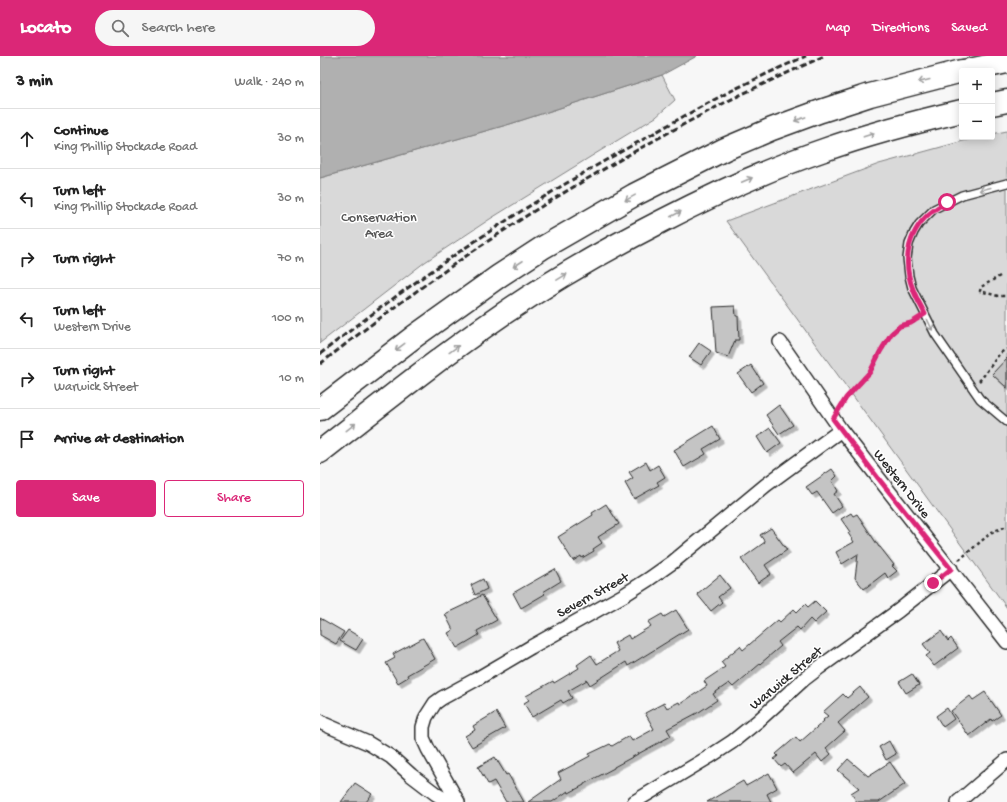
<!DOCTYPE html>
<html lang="en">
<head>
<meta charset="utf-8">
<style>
	body { margin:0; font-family:"Gochi Hand",sans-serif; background:#f6f6f6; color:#222 }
	.controls { position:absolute; right:12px; top:12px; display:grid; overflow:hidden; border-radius:4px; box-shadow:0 2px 10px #0003 }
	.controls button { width:36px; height:36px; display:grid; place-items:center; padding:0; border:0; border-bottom:1px solid #e0e0e0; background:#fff; color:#222; font:20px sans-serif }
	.stop { position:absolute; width:12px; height:12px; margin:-9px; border:3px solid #db2777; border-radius:50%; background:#fff }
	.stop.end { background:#db2777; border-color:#fff; box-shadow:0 1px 4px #0008 }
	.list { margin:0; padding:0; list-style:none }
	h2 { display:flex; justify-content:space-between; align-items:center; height:52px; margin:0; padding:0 16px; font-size:17px }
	h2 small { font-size:13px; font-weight:400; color:#767676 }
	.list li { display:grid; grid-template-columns:26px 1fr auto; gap:12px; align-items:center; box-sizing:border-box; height:60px; padding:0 16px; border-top:1px solid #e0e0e0 }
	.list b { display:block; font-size:15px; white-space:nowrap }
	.list p { margin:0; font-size:13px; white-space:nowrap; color:#767676 }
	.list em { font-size:13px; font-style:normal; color:#767676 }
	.actions { display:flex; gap:8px; padding:12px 16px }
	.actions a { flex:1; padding:9px 0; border:1px solid #db2777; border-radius:4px; text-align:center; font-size:14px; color:#db2777 }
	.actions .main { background:#db2777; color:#fff }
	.icon { flex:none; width:22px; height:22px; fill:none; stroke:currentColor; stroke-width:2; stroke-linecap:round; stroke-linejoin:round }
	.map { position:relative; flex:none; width:687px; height:746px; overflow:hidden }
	header { display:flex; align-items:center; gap:24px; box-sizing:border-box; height:56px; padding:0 20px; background:#db2777; color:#fff }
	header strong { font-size:19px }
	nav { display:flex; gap:22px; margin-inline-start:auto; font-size:14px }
	.search { width:280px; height:36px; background:#f6f6f6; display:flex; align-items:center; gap:10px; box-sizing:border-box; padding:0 14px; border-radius:22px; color:#767676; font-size:15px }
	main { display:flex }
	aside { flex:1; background:#fff }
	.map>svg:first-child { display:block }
	.green { fill:#d9d9d9; stroke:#828282 }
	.water { fill:#b0b0b0; stroke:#7b7b7b }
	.building { fill:#c4c4c4; stroke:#2b2b2b; filter:url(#shadow) }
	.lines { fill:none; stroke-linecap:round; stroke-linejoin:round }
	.lane-casing { stroke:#2b2b2b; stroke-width:10 }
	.street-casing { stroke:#2b2b2b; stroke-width:16 }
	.highway-casing { stroke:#2b2b2b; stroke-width:25 }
	.path { stroke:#2b2b2b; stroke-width:2.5; stroke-dasharray:3 3; stroke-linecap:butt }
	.lane { stroke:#fff; stroke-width:7 }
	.street { stroke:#fff; stroke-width:13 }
	.highway { stroke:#fff; stroke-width:22 }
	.rail { stroke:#2b2b2b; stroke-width:3; stroke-dasharray:6 3; stroke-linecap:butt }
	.oneway { stroke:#a0a0a0 }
	.route { stroke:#db2777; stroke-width:5 }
	.labels { text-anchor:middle; stroke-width:3; stroke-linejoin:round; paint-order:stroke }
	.park-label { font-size:14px; fill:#565656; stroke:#fff }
	.street-label { font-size:14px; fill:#2b2b2b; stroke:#fff }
</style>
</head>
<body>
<header>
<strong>Locato</strong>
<div class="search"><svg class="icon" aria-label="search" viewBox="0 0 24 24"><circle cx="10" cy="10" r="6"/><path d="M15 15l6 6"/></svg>Search here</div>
<nav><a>Map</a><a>Directions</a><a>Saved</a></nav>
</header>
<main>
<aside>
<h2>3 min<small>Walk · 240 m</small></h2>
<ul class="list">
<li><svg class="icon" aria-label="ahead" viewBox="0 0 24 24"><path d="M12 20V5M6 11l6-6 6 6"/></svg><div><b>Continue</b><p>King Phillip Stockade Road</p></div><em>30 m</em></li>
<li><svg class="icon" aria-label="left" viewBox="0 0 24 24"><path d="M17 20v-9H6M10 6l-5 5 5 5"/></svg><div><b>Turn left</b><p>King Phillip Stockade Road</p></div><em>30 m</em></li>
<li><svg class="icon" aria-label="right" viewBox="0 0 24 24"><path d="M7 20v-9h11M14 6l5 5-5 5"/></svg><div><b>Turn right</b></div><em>70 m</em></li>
<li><svg class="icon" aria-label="left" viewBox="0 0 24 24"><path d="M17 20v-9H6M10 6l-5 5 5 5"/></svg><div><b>Turn left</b><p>Western Drive</p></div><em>100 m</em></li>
<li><svg class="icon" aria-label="right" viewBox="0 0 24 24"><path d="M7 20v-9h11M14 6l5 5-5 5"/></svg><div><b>Turn right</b><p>Warwick Street</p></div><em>10 m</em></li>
<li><svg class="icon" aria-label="arrive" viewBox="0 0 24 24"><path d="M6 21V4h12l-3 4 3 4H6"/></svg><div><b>Arrive at destination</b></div></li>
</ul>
<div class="actions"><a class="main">Save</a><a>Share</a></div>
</aside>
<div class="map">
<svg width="687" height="746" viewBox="0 0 687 746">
	<defs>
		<filter id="shadow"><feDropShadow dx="3.5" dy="3.5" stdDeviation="0" flood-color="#0004"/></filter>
	</defs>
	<rect width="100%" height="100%" fill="#f7f7f7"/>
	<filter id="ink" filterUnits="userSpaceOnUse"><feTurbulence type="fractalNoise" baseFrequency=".025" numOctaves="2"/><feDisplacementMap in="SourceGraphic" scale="8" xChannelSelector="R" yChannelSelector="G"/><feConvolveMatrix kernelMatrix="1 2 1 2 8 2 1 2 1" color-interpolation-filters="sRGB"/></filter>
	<g filter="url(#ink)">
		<path class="green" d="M342,19L355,44L336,61L275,98L170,163L105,206L0,287V122L190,68Z
			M687,75V552L406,165L559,108L658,81H672V78Z"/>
		<path class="water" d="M0,0H377L342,19L190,68L0,122Z"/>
		<path class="building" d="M415,250L416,260H418L419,284H415L408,301L396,297L393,251Z
			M379,287L391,295L381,309L369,301Z
			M687,302V332L672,318Z
			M431,309L443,327L431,336L418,318Z
			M459,349L473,369L459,378L446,359Z
			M393,370L400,383L383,393L386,398L364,411L354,394Z
			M450,372L461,387L447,397L437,381Z
			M326,406L330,414L338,409L345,421L337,426L339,429L314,443L305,427L313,422L309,416Z
			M512,413L517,420L512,425L518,435L514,438L522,450L512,457L497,436L492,439L486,431Z
			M286,448L299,468L278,481L282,487L273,493L274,495L262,502L261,500L253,505L238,481L273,459L272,457Z
			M531,457L533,460L537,458L559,491H560L574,509L572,510L577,515L568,522L565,517L544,533L535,522L538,498L522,508L516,496L534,486L528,477L530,476L521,463Z
			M451,472L467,494L445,509L451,518L438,527L421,503L445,486L440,479Z
			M235,513L241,525L223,536L225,538L201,552L193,537Z
			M400,519L410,532L398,541L402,546L391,555L377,538Z
			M163,523L167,533L155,539L151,529Z
			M162,539L177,564L157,575L159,579L137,592L128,577L133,574L125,558L144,549Z
			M495,545L506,556L494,567L490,563L480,574L477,571L458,586L461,590L413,631L409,627L393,638L397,644L379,656L347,673L351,680L294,711V712L264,728V729L249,737L248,735L232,746H208L241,723L238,717L270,700L269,698L290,688L292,690L309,680L312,685L334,673L325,657L344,647L347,652L359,646L360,648L387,630L384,625L405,611L401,606L420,590L423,594L458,564L460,566L474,553L477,556L485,548L488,551Z
			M356,554L368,573L308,610L306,606L270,629L267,624L248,635L252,642L243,647L241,644L212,661L204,647L209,644L206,640L233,625L234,627L259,612L257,609L271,599L277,608L298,595L294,587L308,579L310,583L331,570L328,566L342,558L344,561Z
			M0,562L24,576L16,588L0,579Z
			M28,574L43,583L36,594L20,585Z
			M621,575L628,585L631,582L638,592L614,610L606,600L610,597L603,588Z
			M103,582L115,603L87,619L88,621L78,627L66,607L75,602L73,598Z
			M592,618L599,629L586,637L579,626Z
			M540,631L548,641L518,667L525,675L506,692L511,698L502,706L496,698L473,717L465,708L461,711L454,703L458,700L456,698L476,681L480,686L504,665L503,664L508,660L503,656L523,638L527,642Z
			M665,636L681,659L672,665L671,663L649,680L631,655L650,640L653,644Z
			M627,652L634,663L623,671L616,660Z
			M176,656L185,672L152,691L145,680L155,674L153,670Z
			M569,685L576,698L566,704L559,691Z
			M175,701L186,719L188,718L204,746H186L174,725L168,728L158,711Z
			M528,703L548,720L570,706L585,728L559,746H537L531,737L539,732L518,714Z
			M449,717L457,732L447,738L451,746H387L423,725L426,730Z
			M35,727L52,738L46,746H21Z"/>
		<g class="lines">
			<g class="lane-casing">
				<path id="lane" d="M687,127L642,139L614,153L599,168L594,176L589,188L587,202L589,220L592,232L615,278L660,343L687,366"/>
			</g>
			<g class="street-casing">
				<path id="street" d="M460,286L521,374L687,586
					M0,665L4,668L48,687L71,701L91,719L116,738L129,746
					M138,746L108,693L103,682V671L106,661L115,647L122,642L155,624L211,591L304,539L329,523L353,506L446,429L521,374
					M314,746L389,701L412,686L438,665L483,624L500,611L578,555L631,513
					M638,746L687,704"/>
			</g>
			<g class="highway-casing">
				<path id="highway" d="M644,15L687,6
					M672,48L687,45
					M0,353L95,280L179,220L222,192L314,139L405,93L452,73L501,55L550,39L642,15
					M0,396C60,349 120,301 183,258C233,224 287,193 342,165C394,138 448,113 504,94C549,78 595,66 642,55"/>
			</g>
			<path class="path" d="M680,220L661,231L660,235L678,240H687
				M659,325L662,322L680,297L687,293
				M521,351L526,342L550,316L560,296L571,278L580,270L591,267L598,263
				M639,504L672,476L687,470"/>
			<use href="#lane" class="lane"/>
			<use href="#street" class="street"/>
			<use href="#highway" class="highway"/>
			<path class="rail" d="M0,298C102,218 208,146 322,84C350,68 378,52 407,37C433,24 459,12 486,0
				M0,308C69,254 140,202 214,155C277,116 342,79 408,45C440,29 472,15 504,0"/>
		</g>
		<defs><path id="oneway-shaft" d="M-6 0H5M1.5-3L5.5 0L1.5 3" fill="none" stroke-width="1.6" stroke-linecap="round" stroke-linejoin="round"/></defs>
		<g class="oneway">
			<use href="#oneway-shaft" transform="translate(604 25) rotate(166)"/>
			<use href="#oneway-shaft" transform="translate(480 63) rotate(160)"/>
			<use href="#oneway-shaft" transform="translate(549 79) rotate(-18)"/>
			<use href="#oneway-shaft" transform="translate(427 124) rotate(-23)"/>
			<use href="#oneway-shaft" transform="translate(665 133) rotate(165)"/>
			<use href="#oneway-shaft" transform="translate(310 142) rotate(151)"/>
			<use href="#oneway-shaft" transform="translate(356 158) rotate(-27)"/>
			<use href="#oneway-shaft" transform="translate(198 208) rotate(147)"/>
			<use href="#oneway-shaft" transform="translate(242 221) rotate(-31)"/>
			<use href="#oneway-shaft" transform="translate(610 269) rotate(64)"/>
			<use href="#oneway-shaft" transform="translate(80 291) rotate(143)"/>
			<use href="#oneway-shaft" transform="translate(134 293) rotate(-36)"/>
			<use href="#oneway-shaft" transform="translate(31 371) rotate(-38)"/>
		</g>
	</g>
	<g class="lines" filter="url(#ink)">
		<path class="route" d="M613,527L631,513L558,422L513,363L526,342L550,316L560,296L571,278L580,270L591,267L605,258C601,250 596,242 593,233C581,204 589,172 614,154C618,151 623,148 627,146"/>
	</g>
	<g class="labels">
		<g class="park-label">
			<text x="59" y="165">Conservation<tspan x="59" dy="16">Area</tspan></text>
		</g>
		<g class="street-label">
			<text transform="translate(583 427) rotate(52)" y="5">Western Drive</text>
			<text transform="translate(272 538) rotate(-29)" y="5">Severn Street</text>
			<text transform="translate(465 621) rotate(-40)" y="5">Warwick Street</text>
		</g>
	</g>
</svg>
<div class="controls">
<button>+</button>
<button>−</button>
</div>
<div class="stop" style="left:627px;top:146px"></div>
<div class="stop end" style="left:613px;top:527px"></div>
</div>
</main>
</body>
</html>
